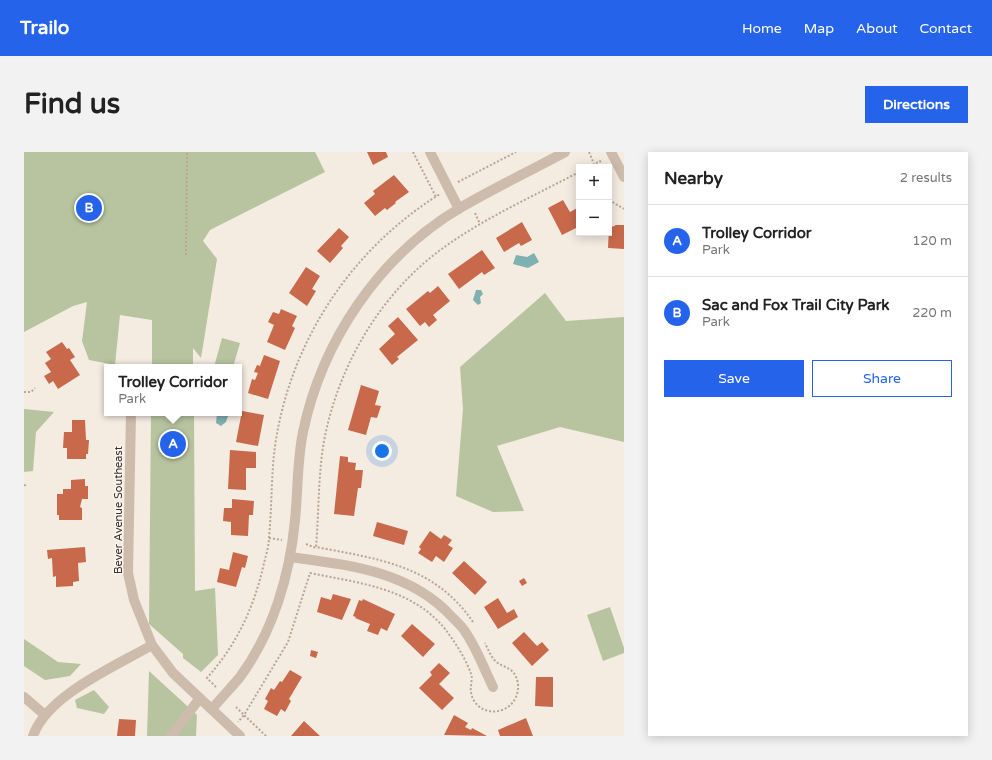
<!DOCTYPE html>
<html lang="en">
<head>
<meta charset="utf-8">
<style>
	body { margin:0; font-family:"Varela Round",sans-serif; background:#f2f2f2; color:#222 }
	.controls { position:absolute; right:12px; top:12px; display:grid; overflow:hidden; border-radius:0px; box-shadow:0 2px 10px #0003 }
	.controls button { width:36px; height:36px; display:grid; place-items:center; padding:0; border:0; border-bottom:1px solid #e0e0e0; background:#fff; color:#222; font:20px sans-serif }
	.you { position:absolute; left:358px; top:299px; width:14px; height:14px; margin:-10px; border:3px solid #fff; border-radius:50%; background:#1a73e8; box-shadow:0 0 0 6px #1a73e833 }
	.badge { display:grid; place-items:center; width:26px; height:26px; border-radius:50%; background:#2563eb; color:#fff; font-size:13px; font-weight:700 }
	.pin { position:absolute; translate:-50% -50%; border:2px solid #fff; box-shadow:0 1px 4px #0006 }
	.popup { position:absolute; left:80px; top:212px; width:138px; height:52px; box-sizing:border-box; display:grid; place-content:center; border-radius:0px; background:#fff; filter:drop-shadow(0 1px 3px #0005); font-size:13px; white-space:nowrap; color:#767676 }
	.popup b { font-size:15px; color:#222 }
	.popup::after { content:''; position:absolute; left:50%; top:100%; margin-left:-8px; border:8px solid transparent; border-top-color:#fff }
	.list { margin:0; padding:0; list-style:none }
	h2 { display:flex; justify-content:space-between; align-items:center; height:52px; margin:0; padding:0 16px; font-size:17px }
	h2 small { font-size:13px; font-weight:400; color:#767676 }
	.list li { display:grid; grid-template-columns:26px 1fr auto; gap:12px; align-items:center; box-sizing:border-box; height:72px; padding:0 16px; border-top:1px solid #e0e0e0 }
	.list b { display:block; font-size:15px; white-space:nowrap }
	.list p { margin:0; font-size:13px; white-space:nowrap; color:#767676 }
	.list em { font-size:13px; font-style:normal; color:#767676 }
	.actions { display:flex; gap:8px; padding:12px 16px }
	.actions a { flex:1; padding:9px 0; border:1px solid #2563eb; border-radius:0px; text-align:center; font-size:14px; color:#2563eb }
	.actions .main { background:#2563eb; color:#fff }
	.map { position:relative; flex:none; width:600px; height:584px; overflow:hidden; border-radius:0px }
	header { display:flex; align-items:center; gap:24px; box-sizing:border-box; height:56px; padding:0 20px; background:#2563eb; color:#fff }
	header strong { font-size:19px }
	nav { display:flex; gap:22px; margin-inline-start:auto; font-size:14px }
	.intro { display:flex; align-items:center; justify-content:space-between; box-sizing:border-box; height:96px; padding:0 24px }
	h1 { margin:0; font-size:28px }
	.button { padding:10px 18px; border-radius:0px; background:#2563eb; color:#fff; font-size:14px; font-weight:700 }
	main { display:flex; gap:24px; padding:0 24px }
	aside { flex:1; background:#fff; border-radius:0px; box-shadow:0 2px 10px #0003 }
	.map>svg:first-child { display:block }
	.green { fill:#b8c4a0 }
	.water { fill:#7fb0b2 }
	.building { fill:#c8694b }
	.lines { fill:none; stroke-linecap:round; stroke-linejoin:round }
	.path { stroke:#b9a596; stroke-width:2; stroke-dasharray:2 2; stroke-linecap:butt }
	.minor { stroke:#cdbbac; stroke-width:10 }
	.labels { text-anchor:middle; stroke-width:3; stroke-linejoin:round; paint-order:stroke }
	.street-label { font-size:11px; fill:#3b302b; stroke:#fbf5ee }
</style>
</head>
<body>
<header>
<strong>Trailo</strong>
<nav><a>Home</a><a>Map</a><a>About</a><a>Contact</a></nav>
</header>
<div class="intro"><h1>Find us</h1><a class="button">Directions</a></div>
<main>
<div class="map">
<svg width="600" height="584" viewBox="0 0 600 584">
	<rect width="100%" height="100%" fill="#f4ebe1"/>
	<path class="green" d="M0,0H291L301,20L186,78L179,89L193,107L177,206L169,196V215H128V168L96,163L91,213L65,208L58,189L63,150L49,154L0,180Z
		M521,141L542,169L600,165V290L536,275L473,294L500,359L469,360L432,344L439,257L436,215Z
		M198,186L216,191L209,215H190Z
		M0,257L30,260L12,280L9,319L0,320Z
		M127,261H170L171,439L191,436L194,503L177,520L159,506V502L125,472Z
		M586,455L600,496V501L579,509L563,463Z
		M0,487L34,510L57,512L46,524L21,528L0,514Z
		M125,519L173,563L172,584H123Z
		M70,538L85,555L80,562L53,556L51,548Z"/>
	<path class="water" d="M510,101L515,110L504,116L489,112L492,103L503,105Z
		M452,138H457L459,142L456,145L457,151L454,153L449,148Z
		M193,261H205L202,270L197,274L192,271Z"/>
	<path class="building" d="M343,0H362L364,5L349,13Z
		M370,23L385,40L371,50L372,51L363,58L361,56L351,64L340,51L351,42L349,39Z
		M539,48L546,60L555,55V72L553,73L554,75L538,83L524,56Z
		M498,70L508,88L497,94L495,91L480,100L472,86Z
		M591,73H600V97L584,96L585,75L591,74Z
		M315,76L325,85L317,94L319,96L306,111L293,99Z
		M458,98L471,116L460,123L458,120L435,137L424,122Z
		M282,115L296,124L288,137L292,139L283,154L265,141Z
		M414,134L426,149L409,163L413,168L405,175L401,170L396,174L382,157L404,139L406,141Z
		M257,157L273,164L268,174L271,176L261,198L243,190L250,173L244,170L249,160L255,162Z
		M374,165L394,188L373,205L375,207L368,213L355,197L371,182L364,174Z
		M38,190L43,197L45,196L51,205L46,208L56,223L34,237L29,229L25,232L20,224L27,220L21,211L27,207L22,200Z
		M240,203L256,209L244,247L224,241L228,227L231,228L234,221L230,220L233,213L236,214Z
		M337,233L355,239L351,253L357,254L353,266L347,265L342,283L324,278Z
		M218,259L240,263L234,294L212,290Z
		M48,268H61L62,288H65L64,302H62V307H43V296H39L40,280H48Z
		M206,298L232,300V316H222V338L204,337Z
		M316,304L324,305V310L332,311L331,318H339L337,336H334L330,364L310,362Z
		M61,327V334H64V347H58L56,355L58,356V368H35V363H33V342H39V337H47V328Z
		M208,347L230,349L229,363H225L224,384L207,383V370L199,369L200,356H208Z
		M353,370L384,379L380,393L349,384Z
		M406,379L417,387L420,383L428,388L424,393L429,396L420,410L412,404L408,410L394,401L397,397L395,395Z
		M61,395L62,410L54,411L55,429L49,430V434L32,435V424L29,425L28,406L24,407L23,398Z
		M209,400L224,404L221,416L218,415L212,435L193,430L196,416L205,418Z
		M440,409L463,430L451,443L428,421Z
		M500,426L503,431L498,434L495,429Z
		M309,442L327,447L318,468L293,460L297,445L307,448Z
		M474,446L483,461L490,457L494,465L474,477L460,455Z
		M339,447L371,462L363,479L357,476L354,483L343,479L346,472L331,466L332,465L329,464L335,448L338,449Z
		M388,472L411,492L399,505L377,484Z
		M500,480L513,494L518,490L525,498L508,514L488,491Z
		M287,498L294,500L292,506L286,504Z
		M415,511L426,521L415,532L430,546L418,558L395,536L408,523L406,520Z
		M266,518L278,525L265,547L267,549L261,560L257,557L253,564L240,557L244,549L241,547L247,536L250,538L256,529L258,530Z
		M512,525H529V555L511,554Z
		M430,563L444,571L441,575L447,578L448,576L463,584L420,583Z
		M502,566L509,584H476L474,578Z
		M95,567L112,568L111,584H93Z
		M280,569L296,584H267Z"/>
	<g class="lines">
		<path class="path" d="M389,0L412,45
			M565,0L570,12
			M565,15L576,9L579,15
			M434,30L492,0
			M585,48L600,57
			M451,61L456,72
			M162,103L163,0
			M0,240H7L11,236
			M0,333L3,334
			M245,386L258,388
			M282,392L292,396
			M449,470C410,413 354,407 292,395C295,359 294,324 300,289C314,215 355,144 415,99C458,67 508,45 555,20
			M192,535L183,526C213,492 230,456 240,411C242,403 245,394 245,385C248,355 247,324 251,294C266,190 327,97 416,42
			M212,555L220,563L214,570
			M242,584L220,563L264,490L286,421C335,431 388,436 421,477C431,490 442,507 447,522C449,526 446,534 447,540C449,555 464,563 478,558C494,553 500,530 487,518C483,515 478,514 474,511C468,508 464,497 461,491"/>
		<path class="minor" d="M406,0L435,57
			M587,0L600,25
			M107,261L104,421L110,448L128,493L149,521L216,584
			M266,405C325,413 386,419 428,465C433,470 439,475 442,481C453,497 460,517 469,535
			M0,545L21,563
			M188,557C197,546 207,536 216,525C249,480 266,423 271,368C274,339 273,309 279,280C298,189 355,104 436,56C470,36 506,19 541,0
			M9,584C23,543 92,514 128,493
			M147,584L176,546"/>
	</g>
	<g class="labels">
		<g class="street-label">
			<text transform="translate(94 358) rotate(-90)" y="4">Bever Avenue Southeast</text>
		</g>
	</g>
</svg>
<div class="controls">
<button>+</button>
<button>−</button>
</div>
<div class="you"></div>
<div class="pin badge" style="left:149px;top:292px">A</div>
<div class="popup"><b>Trolley Corridor</b>Park</div>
<div class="pin badge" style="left:65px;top:56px">B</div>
</div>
<aside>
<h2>Nearby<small>2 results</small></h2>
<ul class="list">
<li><span class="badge">A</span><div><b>Trolley Corridor</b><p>Park</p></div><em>120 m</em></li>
<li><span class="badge">B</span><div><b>Sac and Fox Trail City Park</b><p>Park</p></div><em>220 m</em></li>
</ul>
<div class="actions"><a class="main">Save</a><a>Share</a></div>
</aside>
</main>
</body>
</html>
